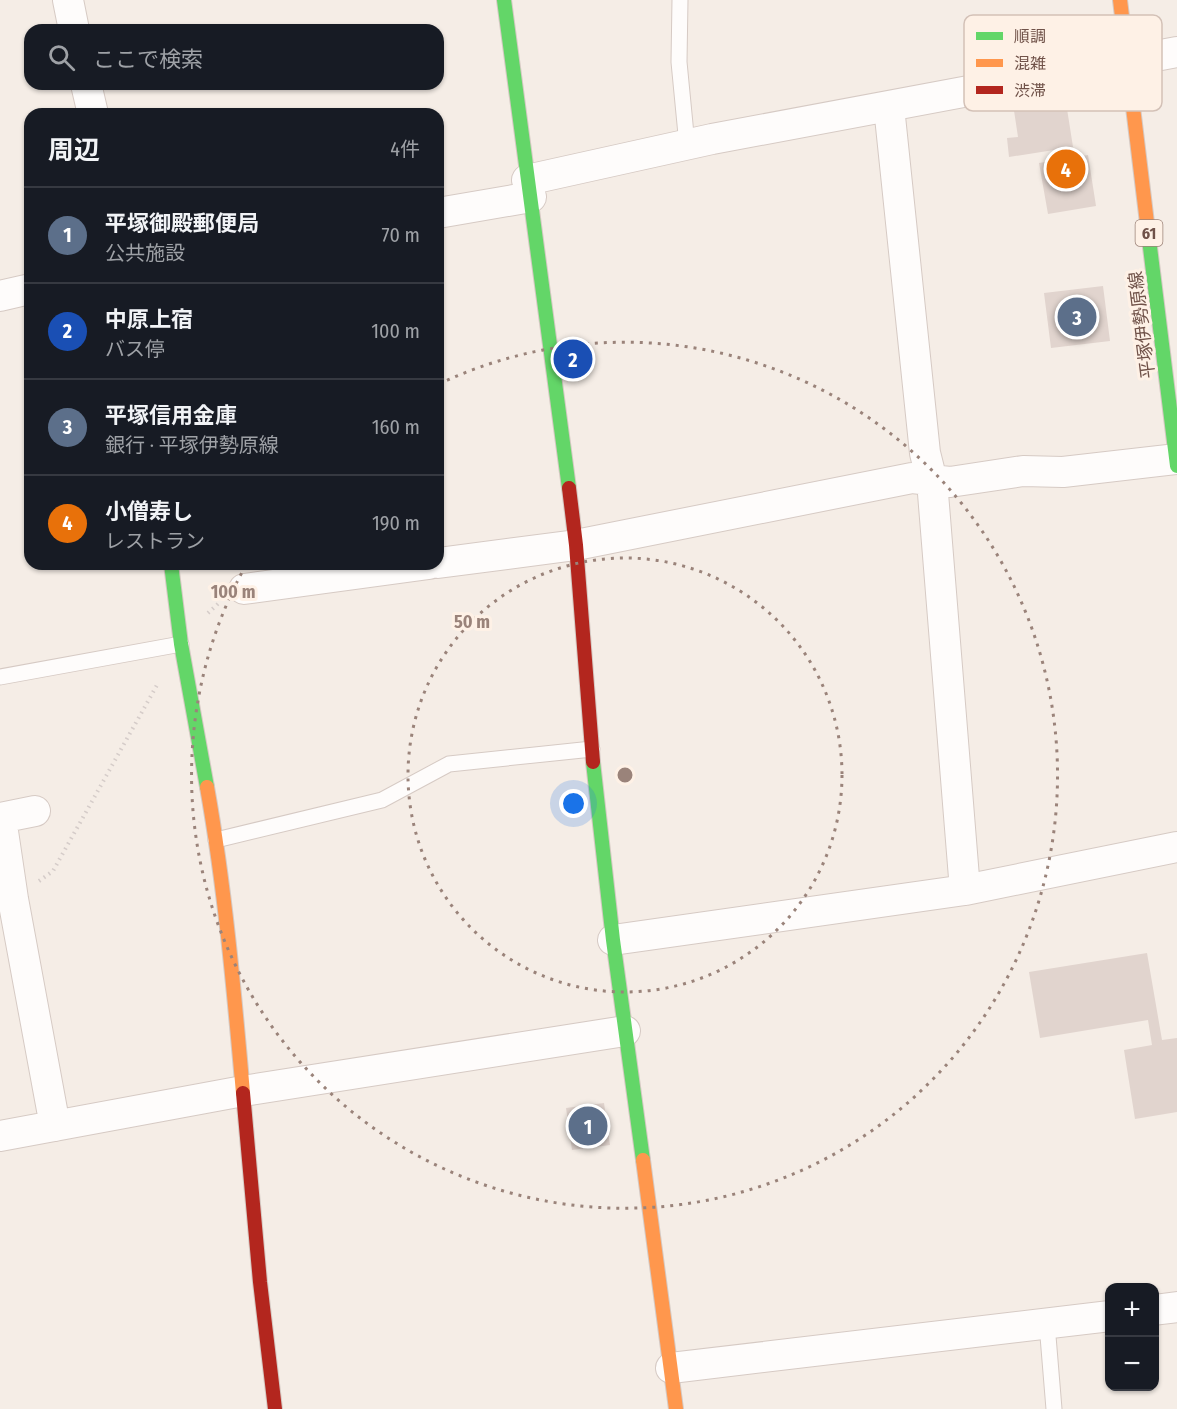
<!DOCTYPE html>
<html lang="ja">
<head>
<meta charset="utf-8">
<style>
	body { margin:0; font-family:"Fira Sans Condensed","Noto Sans JP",sans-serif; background:#242831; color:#f1f3f6 }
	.controls { position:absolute; right:18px; bottom:18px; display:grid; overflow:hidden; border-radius:12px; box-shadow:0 2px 4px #0004 }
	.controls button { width:54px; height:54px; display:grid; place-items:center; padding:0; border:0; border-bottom:2px solid #363941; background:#171b24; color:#f1f3f6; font:30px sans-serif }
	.you { position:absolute; left:574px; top:804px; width:21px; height:21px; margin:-15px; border:4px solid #fff; border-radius:50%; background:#1a73e8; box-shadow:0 0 0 9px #1a73e833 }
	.badge { display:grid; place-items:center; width:39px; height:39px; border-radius:50%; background:#9f8880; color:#fff; font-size:20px; font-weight:700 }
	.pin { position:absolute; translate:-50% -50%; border:3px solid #fff; box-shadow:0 2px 6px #0006 }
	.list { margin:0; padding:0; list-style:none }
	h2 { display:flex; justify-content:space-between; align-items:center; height:78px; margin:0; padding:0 24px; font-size:26px }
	h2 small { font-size:20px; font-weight:400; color:#9ea1a6 }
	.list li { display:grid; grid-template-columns:39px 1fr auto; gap:18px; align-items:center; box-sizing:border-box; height:96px; padding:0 24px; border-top:2px solid #363941 }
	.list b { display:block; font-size:22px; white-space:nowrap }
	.list p { margin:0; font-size:20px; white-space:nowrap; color:#9ea1a6 }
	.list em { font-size:20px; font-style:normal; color:#9ea1a6 }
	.icon { flex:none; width:33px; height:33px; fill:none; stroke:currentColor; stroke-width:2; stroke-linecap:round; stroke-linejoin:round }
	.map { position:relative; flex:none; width:1177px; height:1409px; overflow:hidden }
	.search { position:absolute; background:#171b24; box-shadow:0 2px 4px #0004; left:24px; top:24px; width:420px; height:66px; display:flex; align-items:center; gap:15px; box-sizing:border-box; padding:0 21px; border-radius:18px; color:#9ea1a6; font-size:22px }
	.panel { position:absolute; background:#171b24; box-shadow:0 2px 4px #0004; left:24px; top:108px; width:420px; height:462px; border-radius:18px }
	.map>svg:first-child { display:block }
	.building { fill:#e1d4ce }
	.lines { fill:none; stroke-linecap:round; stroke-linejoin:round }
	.lane-casing { stroke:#d6cac4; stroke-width:17 }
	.street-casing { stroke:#d6cac4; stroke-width:32 }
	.fast-casing { stroke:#d5c9c3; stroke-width:16 }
	.slow-casing { stroke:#d5c9c3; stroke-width:16 }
	.jam-casing { stroke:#d5c9c3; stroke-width:16 }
	.path { stroke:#d5ccc9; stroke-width:4; stroke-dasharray:1.5 4.5; stroke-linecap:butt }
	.lane { stroke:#fefcfb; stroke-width:15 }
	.street { stroke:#fefcfb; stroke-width:30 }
	.fast { stroke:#63d668; stroke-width:14 }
	.slow { stroke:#ff974d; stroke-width:14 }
	.jam { stroke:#b3261e; stroke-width:14 }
	.ring { fill:none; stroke:#9a837a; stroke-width:3; stroke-dasharray:3 6 }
	.labels { text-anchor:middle; stroke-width:6; stroke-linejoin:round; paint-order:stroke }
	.shield { fill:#fef1e6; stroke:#9b8278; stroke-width:1.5 }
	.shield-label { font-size:16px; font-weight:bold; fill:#705249 }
	.street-label { font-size:18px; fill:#705249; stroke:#fef1e6 }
	.key { fill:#fef1e6; stroke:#d3c1b7; stroke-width:1.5 }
	.key-label { font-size:16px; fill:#705249 }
	.centre { fill:#9a837a; stroke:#fef1e6; stroke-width:3 }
	.ring-label { font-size:18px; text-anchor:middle; font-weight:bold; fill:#9a837a; stroke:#fef1e6; stroke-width:6; stroke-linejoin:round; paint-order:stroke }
</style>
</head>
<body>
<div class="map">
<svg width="1177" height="1409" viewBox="0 0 1177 1409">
	<rect width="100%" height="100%" fill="#f5ede6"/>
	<path class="building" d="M1065,96L1073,147L1009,157L1007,138L1018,137L1013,104Z
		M1088,155L1096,206L1048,214L1039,163Z
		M1103,286L1110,341L1051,348L1044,293Z
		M1147,953L1162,1040L1177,1038V1112L1135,1119L1124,1050L1152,1045L1148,1020L1040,1038L1029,972Z
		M604,1103L610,1145L572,1150L566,1108Z"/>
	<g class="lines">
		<g class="lane-casing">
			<path id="lane" d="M680,0L679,62L687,145
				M0,677L181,644
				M216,840L382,800L449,764L592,749
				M1047,1324L1054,1409"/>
		</g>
		<g class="street-casing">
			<path id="street" d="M68,0L74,30
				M86,84L93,114
				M889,107L925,453L932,481L965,890
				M527,180L712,139L1177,52
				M438,213L531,197
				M0,296L30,289
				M438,563L576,545L912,478L950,482L1023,471L1063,472L1177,459
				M244,589L429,564
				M0,818L35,811
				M1,818L13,899L55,1126
				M613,940L965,890L1177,847
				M0,1136L243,1091L625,1031
				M1154,1310L1177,1307
				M671,1368L1110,1316"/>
		</g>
		<g class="fast-casing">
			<path id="fast" d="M504,0L569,488
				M1148,231L1177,466
				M171,564L181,644L207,787
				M593,762L613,940L643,1160"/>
		</g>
		<g class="slow-casing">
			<path id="slow" d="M1120,0L1148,231
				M207,787C225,888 234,991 243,1093
				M643,1160L676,1409"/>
		</g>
		<g class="jam-casing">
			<path id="jam" d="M569,488L576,545L593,762
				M243,1093L260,1282L275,1409"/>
		</g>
		<path class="path" d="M208,613L220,602
			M39,881L53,871L157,685"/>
		<use href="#lane" class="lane"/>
		<use href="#street" class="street"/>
		<use href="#fast" class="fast"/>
		<use href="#slow" class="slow"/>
		<use href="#jam" class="jam"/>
	</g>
	<g class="ring">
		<circle cx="625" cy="775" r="217"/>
		<path d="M439 384A433 433 0 1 1 246 565"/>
	</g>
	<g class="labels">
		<rect class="shield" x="1135.5" y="220" width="27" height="26" rx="4.5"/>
		<g class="shield-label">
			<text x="1149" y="239">61</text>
		</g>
		<g class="street-label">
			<text transform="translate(1142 325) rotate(-97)" y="6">平塚伊勢原線</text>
		</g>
	</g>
	<rect x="964" y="15" width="198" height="96" rx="9" class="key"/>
	<rect x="976" y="32" width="27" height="8" fill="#63d668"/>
	<rect x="976" y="59" width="27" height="8" fill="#ff974d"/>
	<rect x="976" y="86" width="27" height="8" fill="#b3261e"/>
	<g class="key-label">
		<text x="1014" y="42">順調</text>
		<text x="1014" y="69">混雑</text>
		<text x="1014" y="96">渋滞</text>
	</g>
	<circle cx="625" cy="775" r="9" class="centre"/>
	<g class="ring-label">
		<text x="233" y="598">100 m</text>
		<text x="472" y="628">50 m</text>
	</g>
</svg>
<div class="controls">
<button>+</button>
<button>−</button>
</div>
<div class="you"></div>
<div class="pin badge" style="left:588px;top:1126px;background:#5c6f8a">1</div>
<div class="pin badge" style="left:573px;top:359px;background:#1a4fb4">2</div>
<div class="pin badge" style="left:1077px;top:317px;background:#5c6f8a">3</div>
<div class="pin badge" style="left:1066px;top:169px;background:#e8710a">4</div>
<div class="search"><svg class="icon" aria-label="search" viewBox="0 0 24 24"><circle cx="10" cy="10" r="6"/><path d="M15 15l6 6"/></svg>ここで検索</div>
<section class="panel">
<h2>周辺<small>4件</small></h2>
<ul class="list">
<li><span class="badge" style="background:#5c6f8a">1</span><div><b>平塚御殿郵便局</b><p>公共施設</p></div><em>70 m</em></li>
<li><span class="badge" style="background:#1a4fb4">2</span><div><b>中原上宿</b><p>バス停</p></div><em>100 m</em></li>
<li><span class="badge" style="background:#5c6f8a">3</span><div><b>平塚信用金庫</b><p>銀行 · 平塚伊勢原線</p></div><em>160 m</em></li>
<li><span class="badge" style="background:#e8710a">4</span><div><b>小僧寿し</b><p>レストラン</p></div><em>190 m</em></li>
</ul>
</section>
</div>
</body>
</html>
